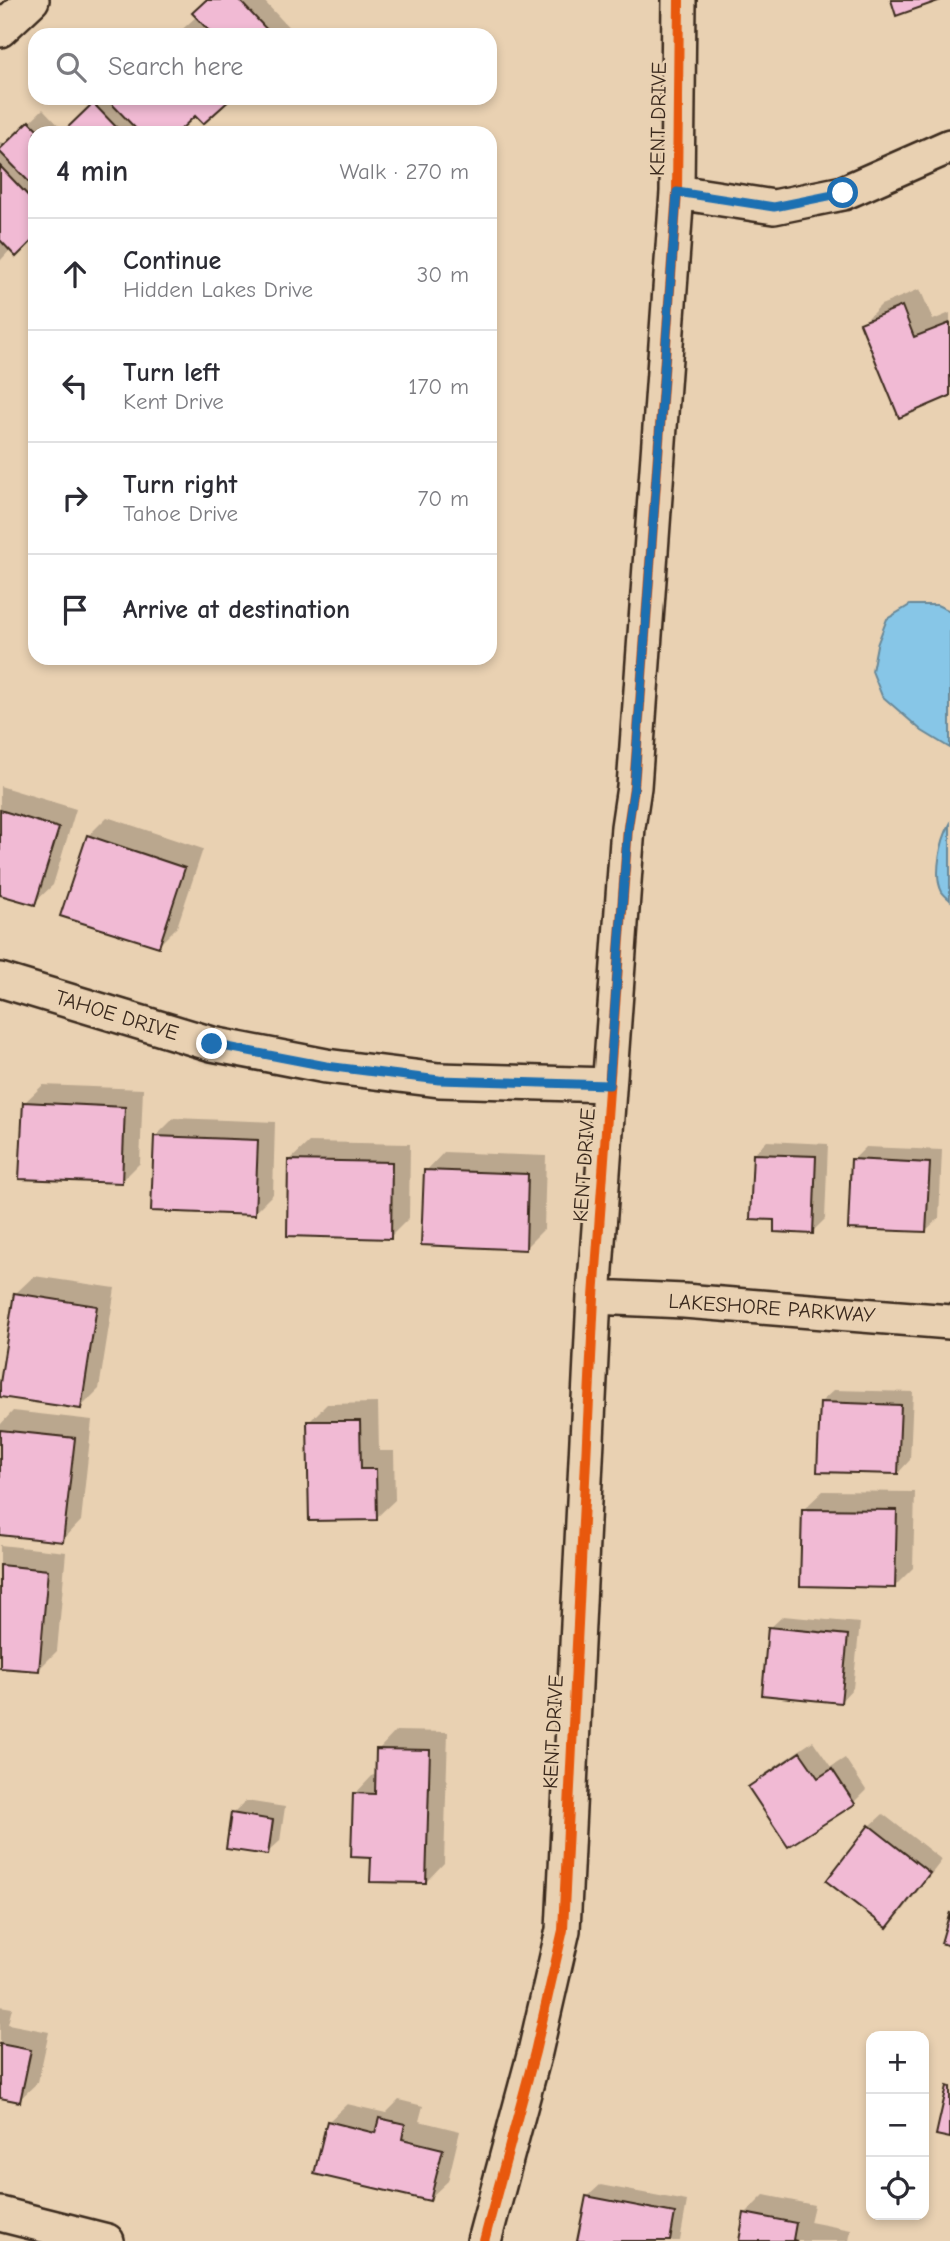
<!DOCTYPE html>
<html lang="en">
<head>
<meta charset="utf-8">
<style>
	body { margin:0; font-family:"Comic Neue",sans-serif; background:#f7f7f7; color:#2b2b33 }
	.controls { position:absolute; right:21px; bottom:21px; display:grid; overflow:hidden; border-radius:14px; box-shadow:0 4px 10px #0003 }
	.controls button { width:63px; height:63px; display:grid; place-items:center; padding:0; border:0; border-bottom:2px solid #e1e1e2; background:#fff; color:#2b2b33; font:35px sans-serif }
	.stop { position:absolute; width:21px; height:21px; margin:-16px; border:5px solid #1f6fb2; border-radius:50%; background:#fff }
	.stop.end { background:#1f6fb2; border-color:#fff; box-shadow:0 2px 7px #0008 }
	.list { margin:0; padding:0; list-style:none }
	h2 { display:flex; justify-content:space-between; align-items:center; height:91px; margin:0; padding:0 28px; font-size:30px }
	h2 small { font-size:23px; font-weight:400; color:#7c7c81 }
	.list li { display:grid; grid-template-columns:46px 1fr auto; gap:21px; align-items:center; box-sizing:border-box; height:112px; padding:0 28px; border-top:2px solid #e1e1e2 }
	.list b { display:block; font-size:26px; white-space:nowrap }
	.list p { margin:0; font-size:23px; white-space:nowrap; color:#7c7c81 }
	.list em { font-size:23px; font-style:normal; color:#7c7c81 }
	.icon { flex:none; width:38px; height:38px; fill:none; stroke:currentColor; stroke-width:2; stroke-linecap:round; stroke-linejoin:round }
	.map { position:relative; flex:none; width:950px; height:2241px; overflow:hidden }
	.search { position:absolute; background:#fff; box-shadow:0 4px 10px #0003; left:28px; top:28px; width:469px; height:77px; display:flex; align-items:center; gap:18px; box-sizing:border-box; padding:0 24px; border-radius:21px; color:#7c7c81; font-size:26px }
	.panel { position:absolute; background:#fff; box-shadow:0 4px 10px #0003; left:28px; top:126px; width:469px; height:539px; border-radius:21px }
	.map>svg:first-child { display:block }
	.water { fill:#87c6e7; stroke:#698897; stroke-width:2 }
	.shadow { fill:#0003 }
	.building { fill:#f1bad4; stroke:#3b2a1e; stroke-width:2 }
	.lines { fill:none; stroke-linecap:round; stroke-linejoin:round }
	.street-casing { stroke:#3b2a1e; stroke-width:38 }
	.street { stroke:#e9d1b2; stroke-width:33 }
	.cycleway-casing { stroke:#e9d1b2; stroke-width:15 }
	.cycleway { stroke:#e8590c; stroke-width:10 }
	.route { stroke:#1f6fb2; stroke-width:9 }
	.labels { text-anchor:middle; stroke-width:5; stroke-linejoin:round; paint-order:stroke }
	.street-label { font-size:21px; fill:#3b2a1e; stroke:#e9d1b2 }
</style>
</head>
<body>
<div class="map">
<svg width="950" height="2241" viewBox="0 0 950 2241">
	<rect width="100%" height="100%" fill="#e9d1b2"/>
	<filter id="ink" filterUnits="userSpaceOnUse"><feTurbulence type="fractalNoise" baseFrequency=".0143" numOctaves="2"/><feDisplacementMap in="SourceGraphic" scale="14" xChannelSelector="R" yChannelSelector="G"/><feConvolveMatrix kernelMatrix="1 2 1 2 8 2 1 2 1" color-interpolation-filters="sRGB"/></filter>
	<g filter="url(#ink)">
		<path class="water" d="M910,605H937L950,611V748L922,731L882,696L872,671L877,645L887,619Z
			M950,824V900C947,897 944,895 942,892C933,875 941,840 950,824Z"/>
		<path class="shadow" d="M207,0H263L296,35H176L197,16Z
			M101,98H229L203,122L195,114L174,133H35V236L11,249L0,261V143L2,142L5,146L43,109L65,132Z
			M920,289L933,320L950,313V395L862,324L881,305Z
			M0,786L76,809L53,885L34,903L0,893Z
			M107,817L203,849L177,927L159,945L88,836Z
			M43,1085L143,1089L140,1163L122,1181L24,1103Z
			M174,1118L275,1122L273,1194L254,1213L155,1137Z
			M767,1141L828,1144L825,1219L812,1232L776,1219L754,1154Z
			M309,1142L410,1144L409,1218L390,1237L290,1160Z
			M866,1147L942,1150L939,1218L926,1230L853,1160Z
			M444,1152L546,1156L544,1229L525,1248L426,1171Z
			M34,1276L115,1288L99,1389L80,1408L0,1395L15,1294Z
			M834,1390L913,1392L910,1460L898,1473L821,1402Z
			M378,1403L379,1451H394L395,1500L376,1518L309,1422L327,1404Z
			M13,1411L92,1420L81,1521L63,1540L0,1533V1425Z
			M823,1491L915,1492L913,1568L894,1587L804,1509Z
			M0,1545L66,1552L57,1651L38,1670L0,1666Z
			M783,1616L860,1623L853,1688L841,1701L770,1628Z
			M396,1731L448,1732L444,1863L426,1882L373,1856L355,1794L373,1775L377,1776L378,1750Z
			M813,1741L831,1767L845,1758L866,1790L854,1802L750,1788L763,1775Z
			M246,1801L285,1807L280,1841L267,1853L233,1814Z
			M883,1814L942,1860L900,1914L887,1926L870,1826Z
			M0,2006L12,2008L8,2024L49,2032L38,2082L19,2100L0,2096Z
			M399,2100L423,2106L419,2121L460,2131L448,2181L429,2199L328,2122L347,2104L386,2113Z
			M600,2185L687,2201L680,2241H579L587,2197Z
			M764,2195L814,2205L810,2222L851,2230L849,2241H740L746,2213Z"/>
		<path class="building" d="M206,0H239L272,35H213L192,13Z
			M891,0H941L896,16Z
			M232,98L203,124L195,116L177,133H140L107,99Z
			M93,103L122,133H62Z
			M29,121L41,133H35V188L0,152V149Z
			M0,166L35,203V238L16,257L0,240Z
			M902,306L914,337L950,323V396L899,418L860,323Z
			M0,810L59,828L35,905L0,895Z
			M87,835L185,868L159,947L60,916Z
			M23,1102L125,1107L122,1183L19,1179Z
			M154,1136L258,1140L255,1215L151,1211Z
			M753,1154L816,1156L813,1234L774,1232V1220L750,1219Z
			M851,1159L930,1163L926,1232L848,1229Z
			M288,1160L392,1162L391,1239L287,1236Z
			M424,1170L528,1174L526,1250L421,1245Z
			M14,1293L97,1306L81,1409L0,1397V1383Z
			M820,1402L901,1405L898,1474L817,1472Z
			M307,1421H360L361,1469H376L377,1520L309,1521Z
			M0,1430L75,1438L63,1542L0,1535Z
			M802,1509L897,1510L895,1588L800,1586Z
			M0,1565L48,1570L39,1671L0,1668Z
			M768,1627L848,1635L841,1703L762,1695Z
			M376,1749L430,1750L426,1883L370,1882L371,1858L351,1857L353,1793L375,1794Z
			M800,1752L818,1778L832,1769L855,1804L788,1847L748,1787Z
			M231,1813L273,1820L268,1855L226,1849Z
			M869,1825L930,1873L887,1928L826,1881Z
			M950,1912V1946L941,1943Z
			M0,2044L31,2050L20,2102L0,2098Z
			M947,2086L950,2087V2138L936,2135Z
			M379,2118L405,2124L402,2139L443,2149L430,2201L314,2174L327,2121L375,2133Z
			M586,2196L675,2213L670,2241H577Z
			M744,2213L796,2223L793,2240L797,2241H739Z"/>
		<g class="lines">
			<g class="street-casing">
				<path id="street" d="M0,30L32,0
					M677,192L774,207L843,193L950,146
					M0,980L212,1044L326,1066L439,1080L609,1085
					M594,1297L684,1301L950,1322
					M0,2214L107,2241
					M484,2241L535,2052L563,1930L594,1297L628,827L634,787L677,192L679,0"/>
			</g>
			<use href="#street" class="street"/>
			<g class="cycleway-casing">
				<path id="cycleway" d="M484,2241L535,2052L563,1930L594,1297L628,827L634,787L677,192L679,0"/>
			</g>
			<use href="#cycleway" class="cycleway"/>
		</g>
	</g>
	<g class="lines" filter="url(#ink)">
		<path class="route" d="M212,1044L326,1066L439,1080L609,1085L628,827L634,787L677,192L774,207L843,193"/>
	</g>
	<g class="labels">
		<g class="street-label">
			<text transform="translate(658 119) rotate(-89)" y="7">KENT DRIVE</text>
			<text transform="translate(117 1015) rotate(17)" y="7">TAHOE DRIVE</text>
			<text transform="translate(584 1165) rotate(-86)" y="7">KENT DRIVE</text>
			<text transform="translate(772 1308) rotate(4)" y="7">LAKESHORE PARKWAY</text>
			<text transform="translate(553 1732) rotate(-87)" y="7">KENT DRIVE</text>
		</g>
	</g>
</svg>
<div class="controls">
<button>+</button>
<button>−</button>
<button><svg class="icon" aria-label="locate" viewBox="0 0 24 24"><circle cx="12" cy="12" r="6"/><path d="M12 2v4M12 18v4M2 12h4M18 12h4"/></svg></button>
</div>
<div class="stop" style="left:843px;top:193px"></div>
<div class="stop end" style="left:212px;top:1044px"></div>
<div class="search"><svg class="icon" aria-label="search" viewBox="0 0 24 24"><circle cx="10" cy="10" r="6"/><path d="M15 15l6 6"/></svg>Search here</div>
<section class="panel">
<h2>4 min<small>Walk · 270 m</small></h2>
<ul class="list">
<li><svg class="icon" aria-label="ahead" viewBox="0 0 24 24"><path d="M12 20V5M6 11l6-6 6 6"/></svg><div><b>Continue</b><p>Hidden Lakes Drive</p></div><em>30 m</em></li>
<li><svg class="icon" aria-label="left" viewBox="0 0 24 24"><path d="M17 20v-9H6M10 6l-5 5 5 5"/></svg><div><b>Turn left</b><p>Kent Drive</p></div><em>170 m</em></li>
<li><svg class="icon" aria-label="right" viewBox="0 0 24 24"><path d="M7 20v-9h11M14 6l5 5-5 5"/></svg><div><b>Turn right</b><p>Tahoe Drive</p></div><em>70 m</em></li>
<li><svg class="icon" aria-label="arrive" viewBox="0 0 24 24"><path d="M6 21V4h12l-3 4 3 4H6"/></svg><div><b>Arrive at destination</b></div></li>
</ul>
</section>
</div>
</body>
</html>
